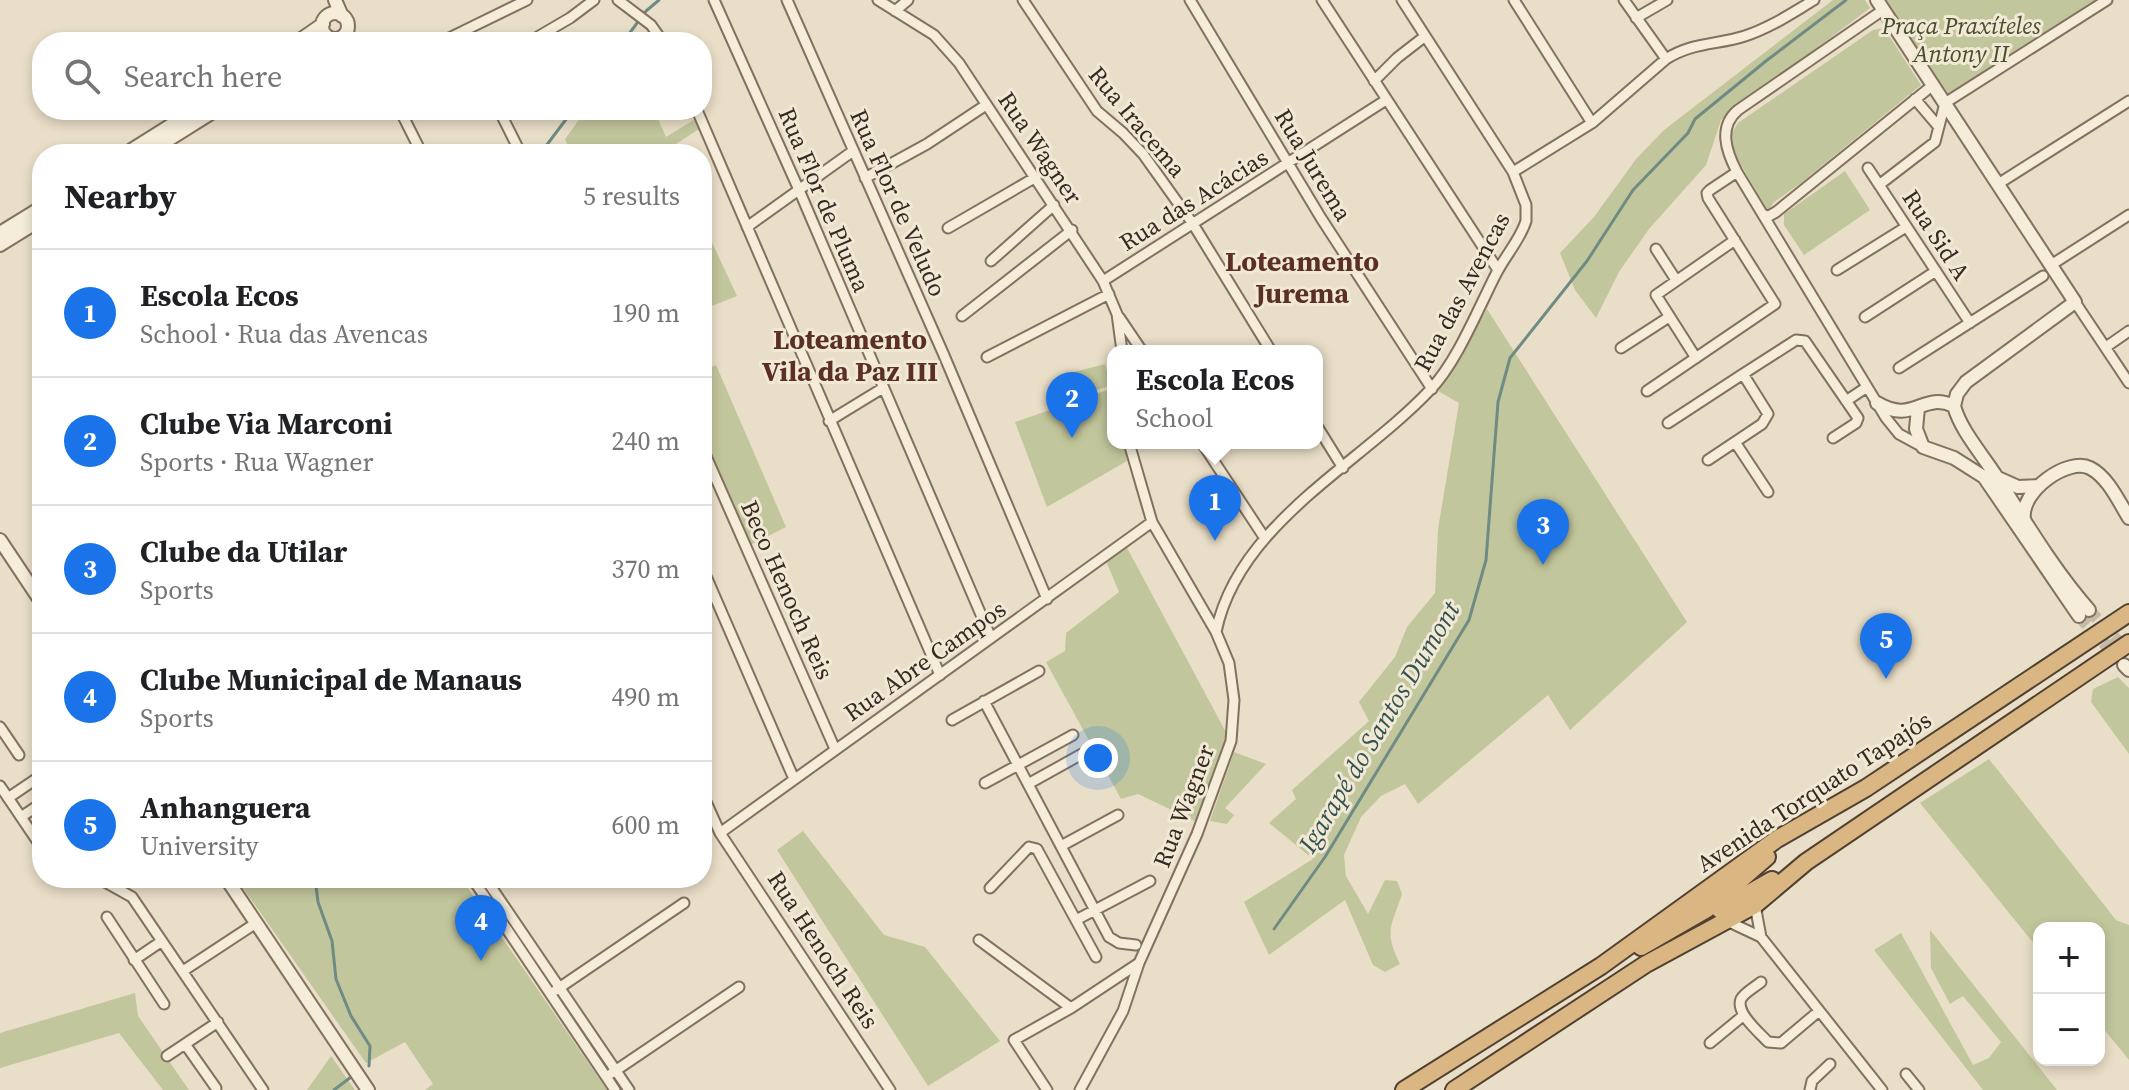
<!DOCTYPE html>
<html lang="en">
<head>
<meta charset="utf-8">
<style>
	body { margin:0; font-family:"Source Serif 4",serif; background:#f6f6f6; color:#202124 }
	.controls { position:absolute; right:24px; bottom:24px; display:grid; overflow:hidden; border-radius:16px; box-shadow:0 4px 12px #0003 }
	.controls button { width:72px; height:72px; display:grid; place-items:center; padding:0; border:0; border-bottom:2px solid #e0e0e0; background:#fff; color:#202124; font:40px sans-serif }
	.you { position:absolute; left:1098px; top:758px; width:28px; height:28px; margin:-20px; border:6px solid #fff; border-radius:50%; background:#1a73e8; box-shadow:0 0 0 12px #1a73e833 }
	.badge { display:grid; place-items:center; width:52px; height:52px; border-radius:50%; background:#1a73e8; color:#fff; font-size:26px; font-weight:700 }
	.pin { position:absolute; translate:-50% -66px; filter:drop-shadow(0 2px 4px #0008) }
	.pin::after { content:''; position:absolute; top:42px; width:28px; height:24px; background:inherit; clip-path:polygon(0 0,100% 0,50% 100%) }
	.popup { position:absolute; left:1107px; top:345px; width:216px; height:104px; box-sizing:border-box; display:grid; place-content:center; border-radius:16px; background:#fff; filter:drop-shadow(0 2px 6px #0005); font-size:26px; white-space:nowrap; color:#757577 }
	.popup b { font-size:30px; color:#202124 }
	.popup::after { content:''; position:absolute; left:50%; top:100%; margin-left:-16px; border:16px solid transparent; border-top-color:#fff }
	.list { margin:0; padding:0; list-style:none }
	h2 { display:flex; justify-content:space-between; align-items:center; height:104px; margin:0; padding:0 32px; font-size:34px }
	h2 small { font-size:26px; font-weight:400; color:#757577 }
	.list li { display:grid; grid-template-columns:52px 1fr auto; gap:24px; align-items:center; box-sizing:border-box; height:128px; padding:0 32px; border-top:2px solid #e0e0e0 }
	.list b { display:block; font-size:30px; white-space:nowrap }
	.list p { margin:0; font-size:26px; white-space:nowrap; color:#757577 }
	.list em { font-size:26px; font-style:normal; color:#757577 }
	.icon { flex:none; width:44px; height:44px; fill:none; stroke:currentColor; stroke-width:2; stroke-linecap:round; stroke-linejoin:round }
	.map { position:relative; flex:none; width:2129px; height:1090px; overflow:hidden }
	.search { position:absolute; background:#fff; box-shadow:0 4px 12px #0003; left:32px; top:32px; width:680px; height:88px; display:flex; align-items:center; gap:20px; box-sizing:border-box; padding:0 28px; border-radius:32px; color:#757577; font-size:30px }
	.panel { position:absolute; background:#fff; box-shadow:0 4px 12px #0003; left:32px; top:144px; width:680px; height:744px; border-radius:32px }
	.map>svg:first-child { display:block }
	.green { fill:#c2c69c }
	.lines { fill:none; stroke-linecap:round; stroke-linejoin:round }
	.stream { stroke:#6f8b83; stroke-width:3 }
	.tertiary-tunnel { stroke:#c5baa6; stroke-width:12; stroke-dasharray:12 6; stroke-linecap:butt }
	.minor-casing { stroke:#83715f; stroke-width:13 }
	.tertiary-casing { stroke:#83715f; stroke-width:16 }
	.trunk-casing { stroke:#514032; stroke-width:20 }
	.minor { stroke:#f5ecd9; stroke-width:9 }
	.tertiary { stroke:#f5ecd9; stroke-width:12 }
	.trunk { stroke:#dab683; stroke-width:16 }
	.labels { text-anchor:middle; stroke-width:6; stroke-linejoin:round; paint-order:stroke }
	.park-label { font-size:24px; font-style:italic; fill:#464f29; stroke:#f1e8d6 }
	.street-label { font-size:24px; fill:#352a20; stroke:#f1e8d6 }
	.water-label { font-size:26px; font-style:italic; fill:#32534f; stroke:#f1e8d6 }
	.quarter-label { font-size:28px; font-weight:bold; fill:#5c2f25; stroke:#f1e8d6 }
</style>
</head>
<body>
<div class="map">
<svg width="2129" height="1090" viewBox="0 0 2129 1090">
	<rect width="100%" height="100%" fill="#e9dec7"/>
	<path class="green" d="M1833,0H1865L1870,8L1721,120L1706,165L1649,229L1619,272L1596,318L1575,290L1560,253L1594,217L1636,159L1664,130Z
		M1886,0H2098L1949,95Z
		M1884,28L1921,85L1801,183L1774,202L1768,211L1733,151L1732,133L1738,123L1873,30Z
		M586,110H654L666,137L700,116L704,126L671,147L673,154H572L565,139Z
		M1845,171L1870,210L1804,255L1784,225V214Z
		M702,221L737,296L702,310Z
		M1487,309L1687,622L1570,730L1548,695L1418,804L1405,784L1381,796L1361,817L1344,855L1346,876L1368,914L1385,880L1397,881L1402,894C1392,926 1383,930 1400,964L1385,972L1373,965L1345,900L1269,955L1244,902L1313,859L1269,823L1296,799L1292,790L1369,721L1359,702L1395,657L1407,627L1435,593L1438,529L1459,403L1438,391Z
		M1105,364L1111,386L1075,395L1070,373Z
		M716,365L786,527L748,546L702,443V371Z
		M1113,388V443H1124L1127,461L1047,507L1015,422Z
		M1125,544L1228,736L1225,758L1197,822L1138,794L1121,799L1046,662L1065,651L1066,633L1119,592L1106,561Z
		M2118,677L2129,688V754L2091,702L2093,689Z
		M1234,752L1266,764L1225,808L1234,815L1227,824L1210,821Z
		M1989,759L2116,920L2129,925V1060L2099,1023V928H2039V950L1920,803Z
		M803,831L884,935L925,947L1000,1041L928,1086L777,850Z
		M236,878H461L607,1090H425L433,1084L405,1042L366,1063Z
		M1930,930L2057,1090H1983L1874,950L1901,933L1973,1065L1989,1058L2001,1042L1963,996L1950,1004L1931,968Z
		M135,993L138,1016L189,1090H163L119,1033L0,1068V1033Z
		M331,1056L355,1090H307Z"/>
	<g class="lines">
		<path class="stream" d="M623,42L646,11L659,0
			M540,154L573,110
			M315,878L318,902L332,941L336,979L351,1016L370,1046L369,1066
			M1274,929L1325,857L1469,620L1486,560L1498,402L1510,358L1587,261L1633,190L1688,133L1695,119L1766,61L1846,0
			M334,1090L351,1077"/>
		<path class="tertiary-tunnel" d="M2089,610L2129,653
			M2079,616L2124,665"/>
		<g class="minor-casing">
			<path id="minor" d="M618,0L651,25L663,42
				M714,0L799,190L991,638
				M787,0L943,353L1047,599
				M878,0L934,35L959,63L1103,281L1117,314L1122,351
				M1023,0L1097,111L1123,133L1143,154L1193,224L1271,351
				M1190,0L1321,218L1432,389
				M1322,0L1498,270
				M1514,0L1592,123
				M1624,0L1666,59
				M1883,10L1738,110C1718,127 1726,151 1737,172L1886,418L1899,434L1923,447
				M895,11L908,0
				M1636,18L1667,0
				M347,31L355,42
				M338,39L341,42
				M441,42L527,0
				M529,42L570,18L594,0
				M1374,81L1397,58L1424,37
				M1915,99L1938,126
				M400,110L422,154
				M499,110L521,154
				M697,110L940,675
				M1868,168L1970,323
				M1513,172L1592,123L1666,59C1693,42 1717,45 1745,36C1770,28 1792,13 1814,0
				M865,178L927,144L986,105
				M1998,184L2129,101
				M1879,185L1935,142L1945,103L2107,0
				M1763,215L1769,216L1776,212L1933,85
				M747,227L853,151
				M948,228L1036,177
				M1656,249L1676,280
				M991,261L1054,205
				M2051,265L2129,215
				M1837,270L1906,227
				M1103,281L1386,100
				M2075,302L2129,383
				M962,316L1072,230
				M1119,317L1142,351
				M1865,317L1936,271
				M2106,347L2129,331
				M1621,348L1669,317
				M987,357L1109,294
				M1696,358L1656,295L1735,240
				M1899,368L2043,276
				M1743,374L1796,340L1805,341L1858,418L1856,423L1833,438
				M1647,391L1775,304L1708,198L1707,193L1710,190L1737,172
				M1846,401L1867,387
				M829,421L883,388
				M1668,423L1743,374L1768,414L1762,424L1735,442L1768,492
				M1317,426L1343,468
				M1202,443L1264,537
				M702,447L835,749
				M1708,460L1735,442
				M702,567L794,779
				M1216,632C1238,524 1359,465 1430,390C1457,362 1478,309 1496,274C1505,256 1520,240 1526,221V205L1513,172L1402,0
				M984,701L1109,937L1119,943L1136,945
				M952,720L1039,671
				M0,727L19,755
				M985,783L1073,735
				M1028,784L1082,754
				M0,786L42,848
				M702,793L720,833L890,1090
				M8,798L42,775
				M21,817L42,803
				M720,833L1152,522
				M1061,846L1118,815
				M98,878L132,897L263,1090
				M472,878L500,919
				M485,878L629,1090
				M990,888L1029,847L1037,849L1096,957
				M1755,905L1761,937
				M508,912L501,914L500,919L615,1090
				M107,917L164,1004
				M1076,920L1150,881
				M1727,921L1761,937L1882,1090
				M979,940L1071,1008
				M134,960L162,941
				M183,971L256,923
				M1761,982C1755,987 1744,993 1741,999C1735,1013 1760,1033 1768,1042L1781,1043L1819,1011
				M556,990L684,903
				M1710,1043L1744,1015
				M185,1044L216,1088
				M167,1056L218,1022
				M612,1073L739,987
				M1906,1074L1919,1090
				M1047,1090L1014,1040L1071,1008L1139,963
				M1080,1090L1123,1011L1139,963L1197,834L1231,741L1234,700L1229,663L1216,632L1152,522L1129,443
				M1810,1090L1812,1081L1830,1064"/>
		</g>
		<g class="tertiary-casing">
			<path id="tertiary" d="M335,0L342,16
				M1877,0L2075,302L1966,382L1957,394L1954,406
				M322 26a13 13 0 1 1 26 0a13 13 0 1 1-26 0Z
				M297,42L323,24
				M125,154L195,110
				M146,154L216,110
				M0,233L42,207
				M0,245L42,219
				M1877,403C1914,425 1922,391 1954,406
				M1954,406C1961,431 1982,454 1996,476C2025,521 2053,569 2089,610
				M1918,408L1916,429L1923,447L1954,458L1984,477L2079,616
				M1998,478L2018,487L2037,486
				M2024,519C2020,491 2068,457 2090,468C2108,477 2119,502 2129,518
				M0,540L42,603
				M2124,665L2129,670
				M226,878L368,1090"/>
		</g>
		<g class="trunk-casing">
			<path id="trunk" d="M1720,910L1772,880
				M1641,947L1707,909L1767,857
				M1404,1090L1601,966L1777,839L1866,788L2129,613
				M1454,1090L1646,964L1755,905L1806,862L2129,643"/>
		</g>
		<use href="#minor" class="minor"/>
		<use href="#tertiary" class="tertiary"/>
		<use href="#trunk" class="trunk"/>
	</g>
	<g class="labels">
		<g class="park-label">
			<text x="1961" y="34">Praça Praxíteles<tspan x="1961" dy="28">Antony II</tspan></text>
		</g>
		<g class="street-label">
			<text transform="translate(1137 122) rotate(50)" y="8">Rua Iracema</text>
			<text transform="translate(1040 148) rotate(56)" y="8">Rua Wagner</text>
			<text transform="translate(1313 165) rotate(59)" y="8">Rua Jurema</text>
			<text transform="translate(824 200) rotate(67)" y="8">Rua Flor de Pluma</text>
			<text transform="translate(1194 200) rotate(-32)" y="8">Rua das Acácias</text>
			<text transform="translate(898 203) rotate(66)" y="8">Rua Flor de Veludo</text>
			<text transform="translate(1936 235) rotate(57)" y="8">Rua Sid A</text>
			<text transform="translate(1462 292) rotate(-62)" y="8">Rua das Avencas</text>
			<text transform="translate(787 590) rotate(66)" y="8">Beco Henoch Reis</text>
			<text transform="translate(925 661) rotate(-35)" y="8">Rua Abre Campos</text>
			<text transform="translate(1814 792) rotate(-33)" y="8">Avenida Torquato Tapajós</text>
			<text transform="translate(1184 806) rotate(-69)" y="8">Rua Wagner</text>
			<text transform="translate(823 950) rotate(57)" y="8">Rua Henoch Reis</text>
		</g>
		<g class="water-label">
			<text transform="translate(1379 727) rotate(-59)" y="9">Igarapé do Santos Dumont</text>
		</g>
		<g class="quarter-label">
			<text x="1302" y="271">Loteamento<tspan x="1302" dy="32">Jurema</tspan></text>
			<text x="850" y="349">Loteamento<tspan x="850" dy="32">Vila da Paz III</tspan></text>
		</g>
	</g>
</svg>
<div class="controls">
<button>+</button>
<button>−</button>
</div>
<div class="you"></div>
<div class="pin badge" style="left:1215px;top:541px">1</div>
<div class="popup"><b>Escola Ecos</b>School</div>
<div class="pin badge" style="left:1072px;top:438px">2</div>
<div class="pin badge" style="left:1543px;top:565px">3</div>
<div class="pin badge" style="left:481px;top:961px">4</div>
<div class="pin badge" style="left:1886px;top:679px">5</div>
<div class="search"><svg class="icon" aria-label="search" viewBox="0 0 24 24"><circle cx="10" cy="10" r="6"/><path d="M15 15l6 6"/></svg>Search here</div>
<section class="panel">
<h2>Nearby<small>5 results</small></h2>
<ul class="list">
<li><span class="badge">1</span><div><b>Escola Ecos</b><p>School · Rua das Avencas</p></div><em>190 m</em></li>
<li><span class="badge">2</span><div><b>Clube Via Marconi</b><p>Sports · Rua Wagner</p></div><em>240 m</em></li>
<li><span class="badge">3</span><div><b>Clube da Utilar</b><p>Sports</p></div><em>370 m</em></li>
<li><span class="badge">4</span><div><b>Clube Municipal de Manaus</b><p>Sports</p></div><em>490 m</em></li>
<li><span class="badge">5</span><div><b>Anhanguera</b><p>University</p></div><em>600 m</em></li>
</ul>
</section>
</div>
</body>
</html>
